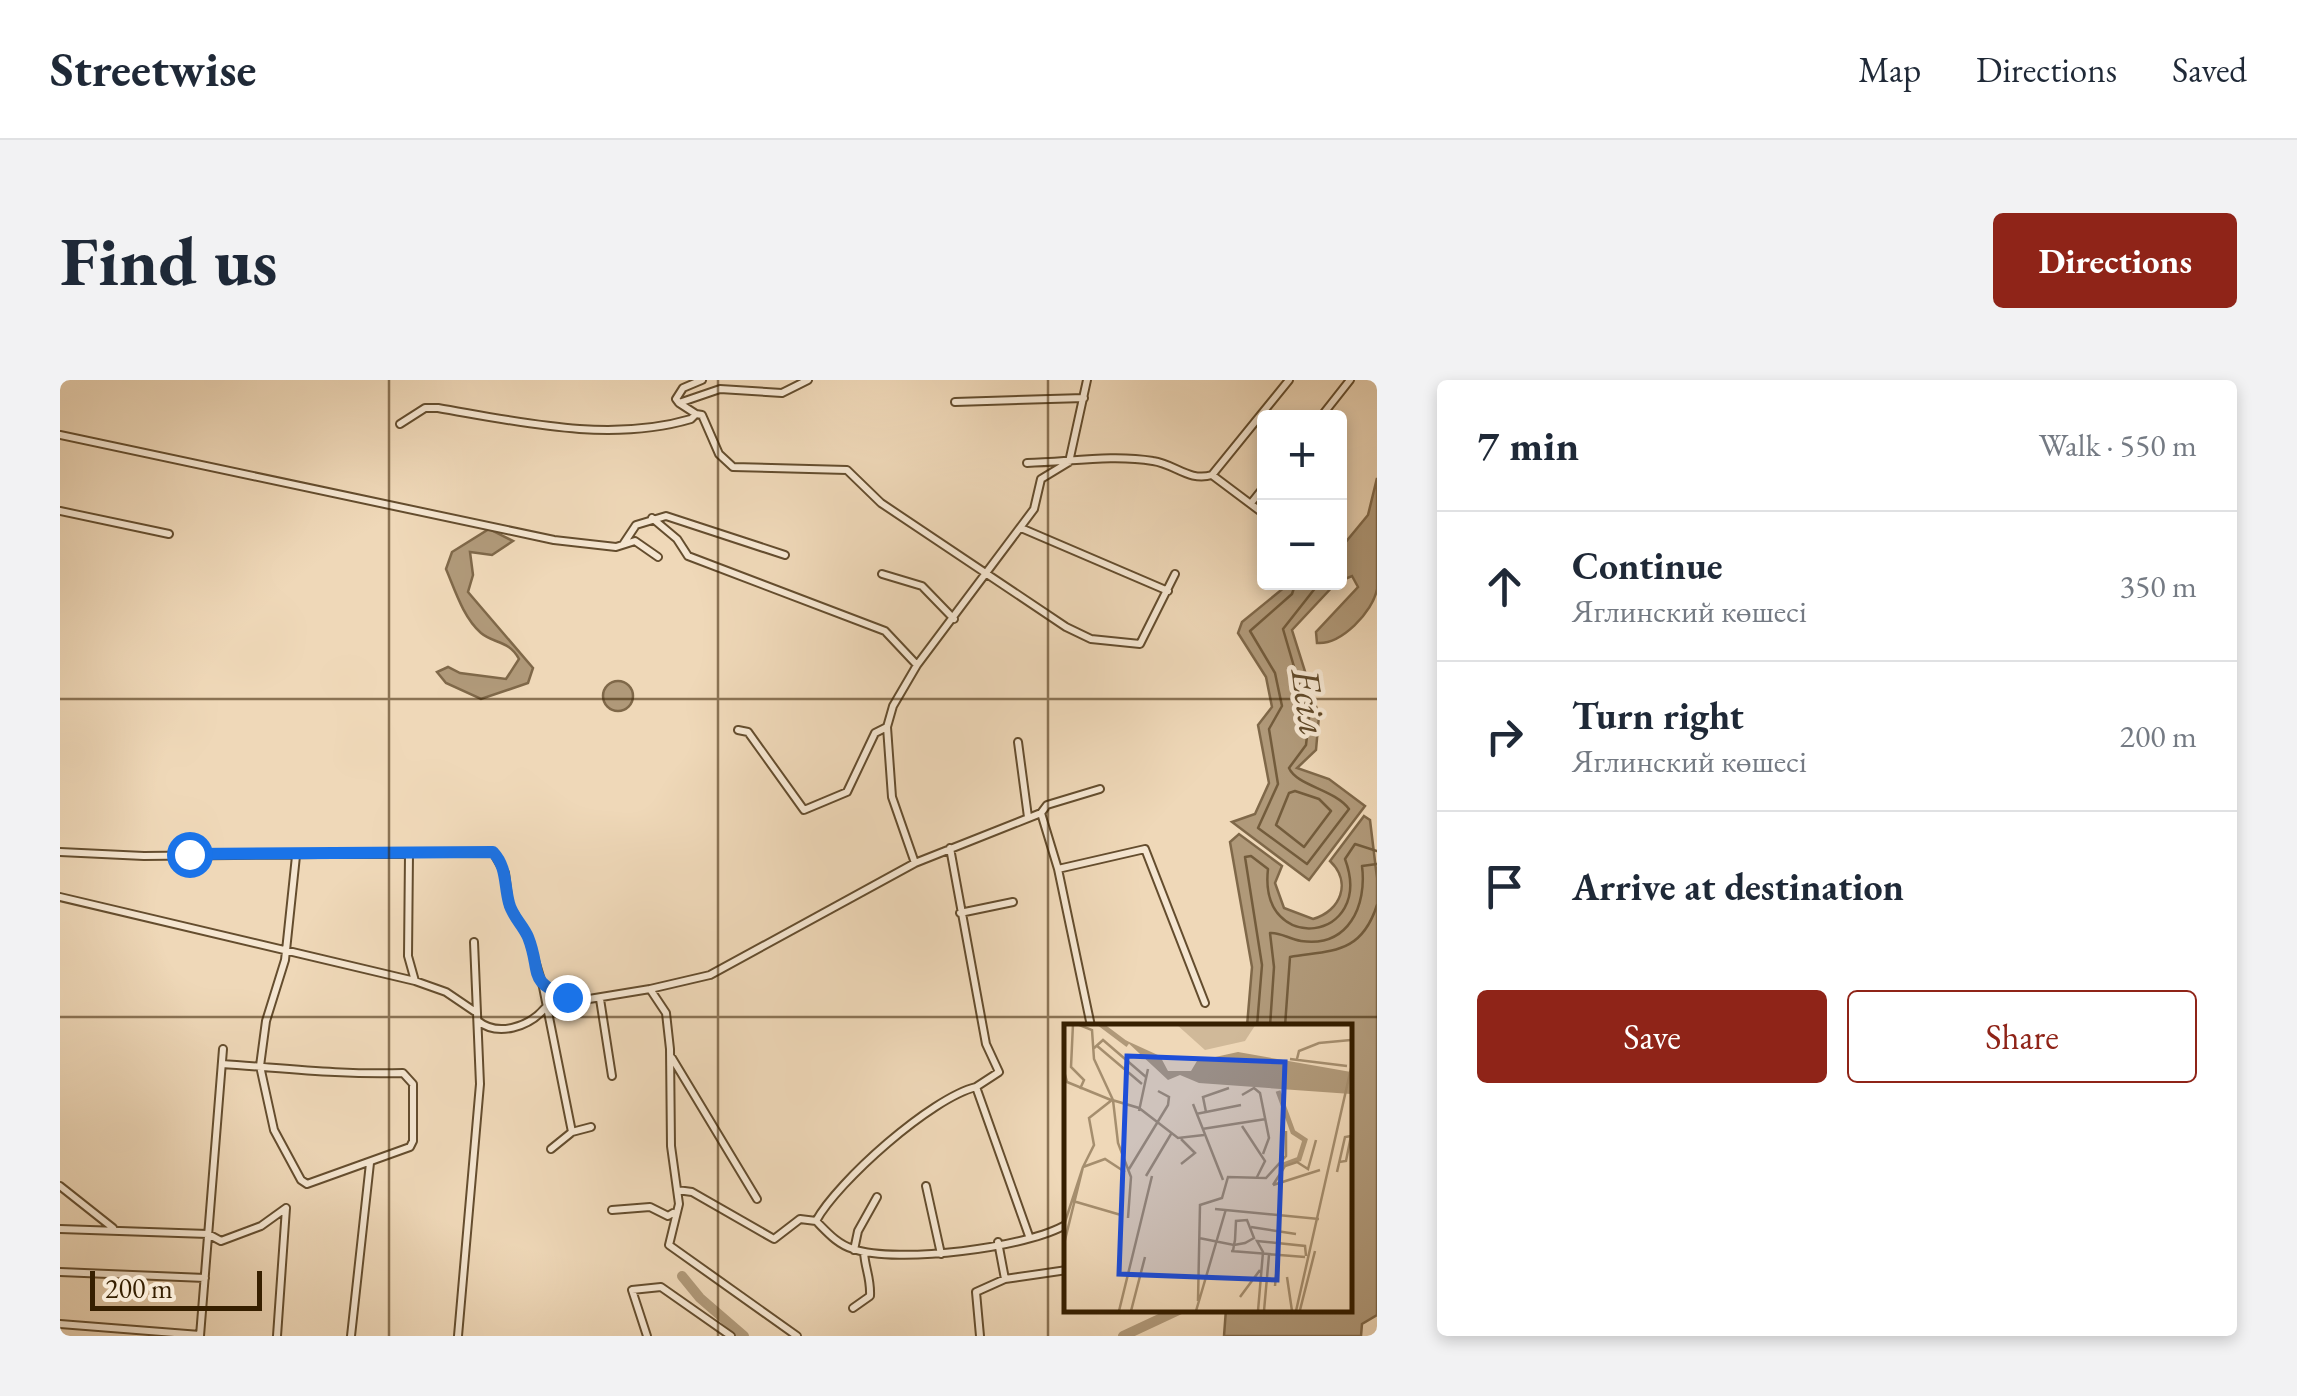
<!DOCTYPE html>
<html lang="en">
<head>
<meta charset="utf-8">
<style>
	body { margin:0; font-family:"EB Garamond",serif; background:#f2f2f3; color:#1f2937 }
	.controls { position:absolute; right:30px; top:30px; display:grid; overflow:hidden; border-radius:10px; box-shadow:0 5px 15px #0003 }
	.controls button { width:90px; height:90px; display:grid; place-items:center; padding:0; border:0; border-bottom:2px solid #e0e1e3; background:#fff; color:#1f2937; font:50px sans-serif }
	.scale { position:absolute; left:30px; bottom:25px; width:172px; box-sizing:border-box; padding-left:10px; border:5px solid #361f00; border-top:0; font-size:28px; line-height:35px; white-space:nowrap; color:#361f00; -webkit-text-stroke:8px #f5e6d1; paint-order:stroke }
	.stop { position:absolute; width:30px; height:30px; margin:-22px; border:8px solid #1a73e8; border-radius:50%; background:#fff }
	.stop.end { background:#1a73e8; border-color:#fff; box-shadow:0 2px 10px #0008 }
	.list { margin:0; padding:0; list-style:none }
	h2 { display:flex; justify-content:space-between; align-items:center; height:130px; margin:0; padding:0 40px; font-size:42px }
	h2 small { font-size:32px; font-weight:400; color:#747a83 }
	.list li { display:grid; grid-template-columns:65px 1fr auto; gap:30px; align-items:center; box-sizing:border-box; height:150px; padding:0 40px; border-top:2px solid #e0e1e3 }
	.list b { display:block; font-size:38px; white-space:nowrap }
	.list p { margin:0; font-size:32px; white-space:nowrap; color:#747a83 }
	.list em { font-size:32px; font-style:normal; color:#747a83 }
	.actions { display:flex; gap:20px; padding:30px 40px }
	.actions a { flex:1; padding:22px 0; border:2px solid #8f2418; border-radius:10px; text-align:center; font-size:35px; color:#8f2418 }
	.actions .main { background:#8f2418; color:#fff }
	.icon { flex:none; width:55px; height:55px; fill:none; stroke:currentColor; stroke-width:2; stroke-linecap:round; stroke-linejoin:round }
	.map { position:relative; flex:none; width:1317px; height:956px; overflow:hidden; border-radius:10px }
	header { display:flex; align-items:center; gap:60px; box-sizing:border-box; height:140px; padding:0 50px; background:#fff; border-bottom:2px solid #e0e1e3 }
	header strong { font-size:48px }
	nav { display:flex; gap:55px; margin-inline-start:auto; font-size:35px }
	.intro { display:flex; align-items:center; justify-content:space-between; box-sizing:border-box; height:240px; padding:0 60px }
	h1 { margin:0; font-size:70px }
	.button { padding:25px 45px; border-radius:10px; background:#8f2418; color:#fff; font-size:35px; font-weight:700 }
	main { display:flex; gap:60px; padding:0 60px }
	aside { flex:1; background:#fff; border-radius:10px; box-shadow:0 5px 15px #0003 }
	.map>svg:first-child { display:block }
	.water { fill:#b09979; stroke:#7f6849; stroke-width:2.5 }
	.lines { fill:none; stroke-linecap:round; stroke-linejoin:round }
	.shore { stroke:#735c3c; stroke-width:2.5 }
	.river { stroke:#b09979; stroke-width:10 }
	.minor-casing { stroke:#644d2e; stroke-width:10 }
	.minor { stroke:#f5e6d1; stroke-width:6 }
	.route { stroke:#1a73e8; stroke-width:12 }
	.grid { fill:none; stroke:#361f00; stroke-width:2.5; stroke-opacity:0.55 }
	.labels { text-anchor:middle; stroke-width:9; stroke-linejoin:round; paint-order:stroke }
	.water-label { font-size:40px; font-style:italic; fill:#614a2a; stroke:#f5e6d1 }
	.inset-river { fill:none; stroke:#b09979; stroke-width:5 }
	.inset-road { fill:none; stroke:#a58e6e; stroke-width:2.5 }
	.view { fill:#1d4ed8; fill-opacity:0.15; stroke:#1d4ed8; stroke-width:5 }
	.inset-edge { fill:none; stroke:#361f00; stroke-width:5 }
</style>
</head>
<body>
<header>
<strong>Streetwise</strong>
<nav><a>Map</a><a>Directions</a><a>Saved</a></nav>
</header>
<div class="intro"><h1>Find us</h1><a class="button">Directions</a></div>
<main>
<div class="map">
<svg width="1317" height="956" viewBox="0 0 1317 956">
	<rect width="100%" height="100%" fill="#efd8b8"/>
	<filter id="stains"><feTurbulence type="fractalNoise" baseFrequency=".002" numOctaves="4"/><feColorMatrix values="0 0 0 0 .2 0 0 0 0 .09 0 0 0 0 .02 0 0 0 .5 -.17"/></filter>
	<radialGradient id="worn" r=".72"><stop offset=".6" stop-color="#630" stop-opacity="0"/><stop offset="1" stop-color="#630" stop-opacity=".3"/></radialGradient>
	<path class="water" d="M1317,98C1317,133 1317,174 1317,209C1313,232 1281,265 1257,263L1256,252L1298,207L1292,196L1280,201V169L1308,135Z
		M429,149L453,161L432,175L410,172L413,195L408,212L473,288L468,303L421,319L386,303L377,292L388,287L400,293L446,299L459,279C449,260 434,264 421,253C403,237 395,210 386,189L392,172Z
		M1231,202L1276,203L1232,250L1259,336L1256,370L1237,388L1269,399L1305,426L1249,500L1172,442L1195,434L1209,403L1198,345L1212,327L1206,297L1178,253L1182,242Z
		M543 316a15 15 0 1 1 30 0a15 15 0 1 1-30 0Z
		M1304,436L1310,440L1317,498V935L1302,944L1301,956H1164L1166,929L1290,928V646H1187L1192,587L1170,462L1179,454L1222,486L1215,503L1224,528L1253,539C1281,531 1292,502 1270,481Z"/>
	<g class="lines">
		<path class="shore" d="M1236,202L1232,214L1190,251L1215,293L1222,326L1209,349L1218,404L1198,448L1247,484L1289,429C1274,409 1237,406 1229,388L1246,365L1249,338L1223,249L1260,202
			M1235,411L1259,419L1271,431L1244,467L1216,445L1229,413Z
			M1197,646L1202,585L1185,477L1191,476L1208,489C1198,577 1316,562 1285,479L1295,464L1317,471
			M1210,646L1214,587L1210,553C1220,552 1229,559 1241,561C1289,568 1307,525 1302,486L1317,484
			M1225,646L1230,577C1271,570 1301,575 1317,525"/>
		<path class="river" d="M622,896L640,918L684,956
			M1063,956L1123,928"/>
		<g class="minor-casing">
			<path id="minor" d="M895,22L1024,18
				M619,23L616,19L623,8L642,0
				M636,34L642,35L659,74L673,87L787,90L821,123L1006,247L1031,259L1080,264L1115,194
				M1260,38L1290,0
				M340,44L365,28H378C460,42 550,63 631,39L636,34L619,23L660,9L722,13L748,0
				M0,55L494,160L556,167L575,161L598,177
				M1009,82L1027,0
				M967,83C1009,82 1052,74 1093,81C1115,84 1129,102 1152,95L1204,134
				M1152,95L1229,0
				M1192,122L1204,107
				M0,131L109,154
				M592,138L617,159L628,176L825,251L857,285
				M961,148L1108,211
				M564,163L576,145L606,136L725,175
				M822,194L862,206L894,239
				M678,350L688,352L744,430L787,412L815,353L827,347
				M958,362L968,437
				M981,433L998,489L1031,646
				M890,468L926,664L939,692L916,707L969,856
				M0,472L84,476L433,472L445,493L449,525L468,557L483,607L523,620L590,609L606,633L610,669L611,766L619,824L609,865L737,956
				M349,474L348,576L355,601
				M855,483L832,417L827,347L833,326L857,285L974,129L981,99L1009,82
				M998,489L1085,469L1145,623
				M0,517L355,601L386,612L414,631
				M900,533L953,522
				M483,607L512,752L531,747
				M590,609L650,595L855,483L981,433L987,425L1040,409
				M540,619L552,696
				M418,641C438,657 469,647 485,628
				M612,678L697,819
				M162,684C223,688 281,695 343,693L353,704V761L350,767L247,804L241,800L214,750L200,686L206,641L225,580L236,476
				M491,769L512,752
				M0,806L53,848
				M866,806L881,874
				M617,810L632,812L714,859L740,839L756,841C778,801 871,718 916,707
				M552,830L590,827L608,836L613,833
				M756,841C767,852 777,864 793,869C837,884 968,868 1007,844
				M0,849L148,854L161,861L201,846L226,828
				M938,862L945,899
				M794,870L798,851L817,817
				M0,892L145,898
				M793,928L810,916C811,898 805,889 804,872
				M0,944L140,955
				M140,956L163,669
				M217,956L226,828
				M291,956L310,783
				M398,956L420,704L414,562
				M587,956L572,910L601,907L671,956
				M920,956L916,912L945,899L1007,890"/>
		</g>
		<use href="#minor" class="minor"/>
	</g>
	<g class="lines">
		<path class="route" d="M129,474L433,472C447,487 444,504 449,523C452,536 463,545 468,557C482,592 466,601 507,617"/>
	</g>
	<path class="grid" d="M329,0V956M658,0V956M988,0V956M0,319H1317M0,637H1317"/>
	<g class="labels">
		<g class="water-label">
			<text transform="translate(1250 322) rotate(82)" y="14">Есіл</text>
		</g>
	</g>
	<g transform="translate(1004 644)">
		<rect width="288" height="288" fill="#efd8b8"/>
		<path d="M112,0H192L181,17L141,26Z" fill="#d0b999"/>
		<path d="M61,16L96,32L104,47H127L133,37L174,28L287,48V70L135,59L116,51L104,56Z" fill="#b09979"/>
		<path class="inset-river" d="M36,0L64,21M214,67L229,108L241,116L235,135L219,141"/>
		<path class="inset-road" d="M9,0L7,43L20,56L16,65M13,0L28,6L30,35L49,76L54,119L67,153L64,194M32,21L78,60M29,25L39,16L82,53M226,35L283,42M233,35L235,27L255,19L287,16M0,47L3,58L47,76M178,71L190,64L196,69L205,114L199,130M129,80L159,156M75,87L84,45M142,88L139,73L165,64M132,90L177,81M178,102L201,137L193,153M138,105L202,95M275,138L282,137L288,107M117,140L131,129L117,115M19,143L30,121L25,94L48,76L75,84L114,114L140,111M19,143L41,135L61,148M65,145L104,81L105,73L94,67M273,148L281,113L287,112M82,152L107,110M209,161L221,142L233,138L244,145L252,116M209,161L256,146M9,177L57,191M151,185L255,195M0,201L19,143L0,220M187,203L232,210M135,214L170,221L181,219L190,214L183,196L172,197L171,216L170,221L169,227M167,227L241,233M223,253L228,287M211,262L214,232M176,273L196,246M134,277L136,181L158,174L164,153L202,154L222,132V107M236,286L251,227M55,287L88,152M67,287L81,233M132,287L162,185M194,287L199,228L193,217L241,222L242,232M200,287L205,231M232,287L288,40"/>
		<path class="view" d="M63,32L221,38L213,256L55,250Z"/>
		<rect width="288" height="288" class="inset-edge"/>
	</g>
	<rect width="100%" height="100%" filter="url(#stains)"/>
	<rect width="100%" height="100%" fill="url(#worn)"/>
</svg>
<div class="controls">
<button>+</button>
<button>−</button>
</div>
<div class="scale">200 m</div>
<div class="stop" style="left:129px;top:474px"></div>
<div class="stop end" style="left:507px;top:617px"></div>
</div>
<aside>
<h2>7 min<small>Walk · 550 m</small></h2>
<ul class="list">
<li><svg class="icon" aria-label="ahead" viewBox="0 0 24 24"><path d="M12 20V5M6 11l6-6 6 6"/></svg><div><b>Continue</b><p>Яглинский көшесі</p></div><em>350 m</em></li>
<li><svg class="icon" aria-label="right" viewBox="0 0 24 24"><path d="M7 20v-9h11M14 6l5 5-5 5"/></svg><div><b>Turn right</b><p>Яглинский көшесі</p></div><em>200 m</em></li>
<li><svg class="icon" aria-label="arrive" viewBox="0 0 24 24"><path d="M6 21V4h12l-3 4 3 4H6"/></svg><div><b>Arrive at destination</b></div></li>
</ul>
<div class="actions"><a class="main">Save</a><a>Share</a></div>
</aside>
</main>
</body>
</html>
